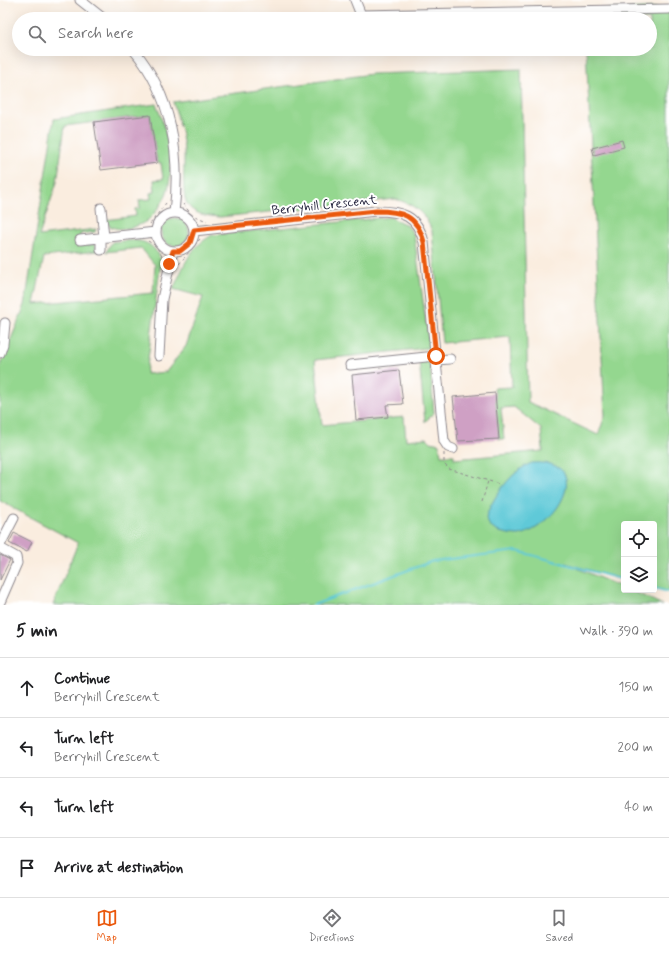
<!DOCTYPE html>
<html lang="en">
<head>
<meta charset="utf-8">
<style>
	body { margin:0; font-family:Mynerve,sans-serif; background:#f6f6f6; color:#202124 }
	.controls { position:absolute; right:12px; bottom:12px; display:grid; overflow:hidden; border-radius:4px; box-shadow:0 4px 16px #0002 }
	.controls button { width:36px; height:36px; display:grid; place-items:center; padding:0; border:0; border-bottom:1px solid #e0e0e0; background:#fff; color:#202124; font:20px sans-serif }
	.stop { position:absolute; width:12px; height:12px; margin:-9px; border:3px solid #ea580c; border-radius:50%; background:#fff }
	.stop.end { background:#ea580c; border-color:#fff; box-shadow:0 1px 4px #0008 }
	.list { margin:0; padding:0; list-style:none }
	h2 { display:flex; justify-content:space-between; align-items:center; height:52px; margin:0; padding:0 16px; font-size:17px }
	h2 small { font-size:13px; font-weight:400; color:#757577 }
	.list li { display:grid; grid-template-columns:26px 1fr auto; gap:12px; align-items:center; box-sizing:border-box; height:60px; padding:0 16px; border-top:1px solid #e0e0e0 }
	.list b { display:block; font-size:15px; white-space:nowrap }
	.list p { margin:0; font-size:13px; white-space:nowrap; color:#757577 }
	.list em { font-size:13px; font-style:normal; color:#757577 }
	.icon { flex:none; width:22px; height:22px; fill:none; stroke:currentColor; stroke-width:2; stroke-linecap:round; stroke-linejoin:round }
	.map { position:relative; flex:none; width:669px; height:605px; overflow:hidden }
	.search { position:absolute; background:#fff; box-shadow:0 4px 16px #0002; left:12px; right:12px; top:12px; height:44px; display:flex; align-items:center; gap:10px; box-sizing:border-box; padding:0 14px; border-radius:22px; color:#757577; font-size:15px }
	.sheet { height:292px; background:#fff }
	nav { display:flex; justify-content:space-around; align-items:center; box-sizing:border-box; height:56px; border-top:1px solid #e0e0e0; background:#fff; font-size:11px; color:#757577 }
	nav a { display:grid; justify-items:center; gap:2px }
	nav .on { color:#ea580c }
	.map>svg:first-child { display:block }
	.green { fill:#94d78f; stroke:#5b7c65 }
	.water { fill:#5ec9d8; stroke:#40768a }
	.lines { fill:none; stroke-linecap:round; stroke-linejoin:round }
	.stream { stroke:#5ec9d8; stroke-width:2 }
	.building { fill:#cfa0c4 }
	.minor-casing { stroke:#8e888d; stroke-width:11 }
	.path { stroke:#8e888d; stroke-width:1; stroke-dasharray:3 3; stroke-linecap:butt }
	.minor { stroke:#fff; stroke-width:9 }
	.route { stroke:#ea580c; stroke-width:5 }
	.labels { text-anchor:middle; stroke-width:4; stroke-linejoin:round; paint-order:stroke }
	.street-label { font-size:13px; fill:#22223b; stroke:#fff }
</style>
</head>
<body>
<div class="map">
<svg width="669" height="605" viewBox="0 0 669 605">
	<rect width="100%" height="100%" fill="#fff"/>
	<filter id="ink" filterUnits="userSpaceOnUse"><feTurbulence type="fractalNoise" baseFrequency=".025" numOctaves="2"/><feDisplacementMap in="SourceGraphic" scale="8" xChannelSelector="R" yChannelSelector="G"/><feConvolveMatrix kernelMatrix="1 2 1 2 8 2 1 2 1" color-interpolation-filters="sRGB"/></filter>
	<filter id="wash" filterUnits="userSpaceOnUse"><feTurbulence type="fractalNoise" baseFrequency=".012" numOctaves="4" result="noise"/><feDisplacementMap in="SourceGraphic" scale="16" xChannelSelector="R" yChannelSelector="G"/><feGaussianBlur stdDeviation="0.9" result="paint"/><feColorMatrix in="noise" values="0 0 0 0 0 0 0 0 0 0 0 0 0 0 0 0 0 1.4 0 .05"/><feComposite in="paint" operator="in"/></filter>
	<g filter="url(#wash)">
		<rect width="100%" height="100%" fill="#faeddf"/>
		<path class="green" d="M669,7V592L654,588V524H624V580L565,563L624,588V590H630L663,605H53L78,543L0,501V366L25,305L54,119L156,104C166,127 176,167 167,192C164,201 156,213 148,220C138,228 111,235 105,220L136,216L135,209L140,208L139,200L151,199L150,193L155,192L154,180L163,179L161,163H157L150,115L65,126L57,182L39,236L96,229L95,232L80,234L81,246L95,244L97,251L44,257L34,304L153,293L155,265L141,248L106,252L112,242C134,240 152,236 161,261L146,374L166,372L186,346L203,297L173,289C185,265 187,250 212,235L390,217L407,225L414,235L429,344L427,348L315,360L322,425L404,417L406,440L427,438L431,442L439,444L441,455H454V459L543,451L541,429L514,407L501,408L504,439H499L494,388L512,387L510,337L442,343L432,231C425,213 414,204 395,199L220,217C208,216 194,215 187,204C181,193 185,164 184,151C183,134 178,118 173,102L371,74L521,69L528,402L598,435L605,416L586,49H650V19H584V10Z
			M161 232a14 14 0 1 1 28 0a14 14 0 1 1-28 0Z
			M419,360H426L430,364L434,413L425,422Z"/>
		<path class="water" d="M532,463C597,459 557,528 519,535C514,535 508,534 504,533C495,532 489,527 486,518C491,499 513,469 532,463Z"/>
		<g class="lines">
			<path class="stream" d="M654,588L669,592
				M313,605L433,561L517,551L624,580"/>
		</g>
		<g id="blocks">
			<path class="building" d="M150,115L157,163L101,170L94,122Z
				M622,140L624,147L594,155L592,148Z
				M399,370L403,404L386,405L388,417L356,420L352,375Z
				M495,393L499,439L458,441L453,397Z
				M14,533L32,542L27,552L9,543Z
				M0,555L10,560L0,580Z"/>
		</g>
	</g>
	<g filter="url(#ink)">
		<use href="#blocks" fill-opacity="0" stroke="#8e888d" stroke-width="1"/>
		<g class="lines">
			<g class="minor-casing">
				<path id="minor" d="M80,0L104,19
					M355,0L361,15L669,9
					M133,49C172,95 181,155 174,213
					M101,208L104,237
					M156 232a19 19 0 1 1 38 0a19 19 0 1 1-38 0Z
					M194,231L376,211C402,211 417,215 424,242L444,441L448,447L453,449
					M101,238V250
					M80,240L156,232
					M0,353L3,344L5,323
					M159,356L162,299L173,251
					M436,360L450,359
					M350,365L436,356
					M0,545L14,518
					M0,548L16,557L17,563L0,602"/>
			</g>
			<path class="path" d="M183,204L192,215L207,221
				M150,224L166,203
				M148,241L156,246L163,258
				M179,264L200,239
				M444,453V464L449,469L499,484
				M482,502L488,481"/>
			<use href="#minor" class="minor"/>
		</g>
	</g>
	<g class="lines" filter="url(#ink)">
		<path class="route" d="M169,264L173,251H180L190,243L194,230L376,211C402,211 417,215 424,242L436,356"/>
	</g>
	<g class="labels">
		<g class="street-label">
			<text transform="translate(324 204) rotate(-6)" y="5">Berryhill Crescent</text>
		</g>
	</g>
</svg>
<div class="controls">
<button><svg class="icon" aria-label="locate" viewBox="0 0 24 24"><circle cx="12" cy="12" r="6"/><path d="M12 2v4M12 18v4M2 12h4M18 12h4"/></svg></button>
<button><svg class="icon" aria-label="layers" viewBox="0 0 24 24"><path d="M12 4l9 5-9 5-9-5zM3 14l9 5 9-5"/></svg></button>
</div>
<div class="stop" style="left:436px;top:356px"></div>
<div class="stop end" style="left:169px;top:264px"></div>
<div class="search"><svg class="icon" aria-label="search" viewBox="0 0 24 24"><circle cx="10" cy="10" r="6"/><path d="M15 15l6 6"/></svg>Search here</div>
</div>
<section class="sheet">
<h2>5 min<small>Walk · 390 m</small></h2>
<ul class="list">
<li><svg class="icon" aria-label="ahead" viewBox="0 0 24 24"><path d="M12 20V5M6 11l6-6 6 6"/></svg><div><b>Continue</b><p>Berryhill Crescent</p></div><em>150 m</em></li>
<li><svg class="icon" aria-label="left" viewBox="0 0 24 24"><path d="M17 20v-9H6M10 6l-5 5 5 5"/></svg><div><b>Turn left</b><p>Berryhill Crescent</p></div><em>200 m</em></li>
<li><svg class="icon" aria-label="left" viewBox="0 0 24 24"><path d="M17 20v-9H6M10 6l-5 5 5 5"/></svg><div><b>Turn left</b></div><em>40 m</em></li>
<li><svg class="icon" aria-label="arrive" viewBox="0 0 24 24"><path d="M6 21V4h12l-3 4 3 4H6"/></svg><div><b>Arrive at destination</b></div></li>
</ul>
</section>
<nav>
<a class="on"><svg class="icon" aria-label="map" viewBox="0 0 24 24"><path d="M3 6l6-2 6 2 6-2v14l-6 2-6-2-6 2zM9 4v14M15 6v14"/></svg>Map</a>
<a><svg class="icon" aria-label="directions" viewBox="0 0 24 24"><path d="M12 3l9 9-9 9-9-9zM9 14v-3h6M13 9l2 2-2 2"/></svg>Directions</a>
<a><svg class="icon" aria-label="saved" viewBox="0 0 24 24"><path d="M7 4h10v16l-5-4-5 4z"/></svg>Saved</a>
</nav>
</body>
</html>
